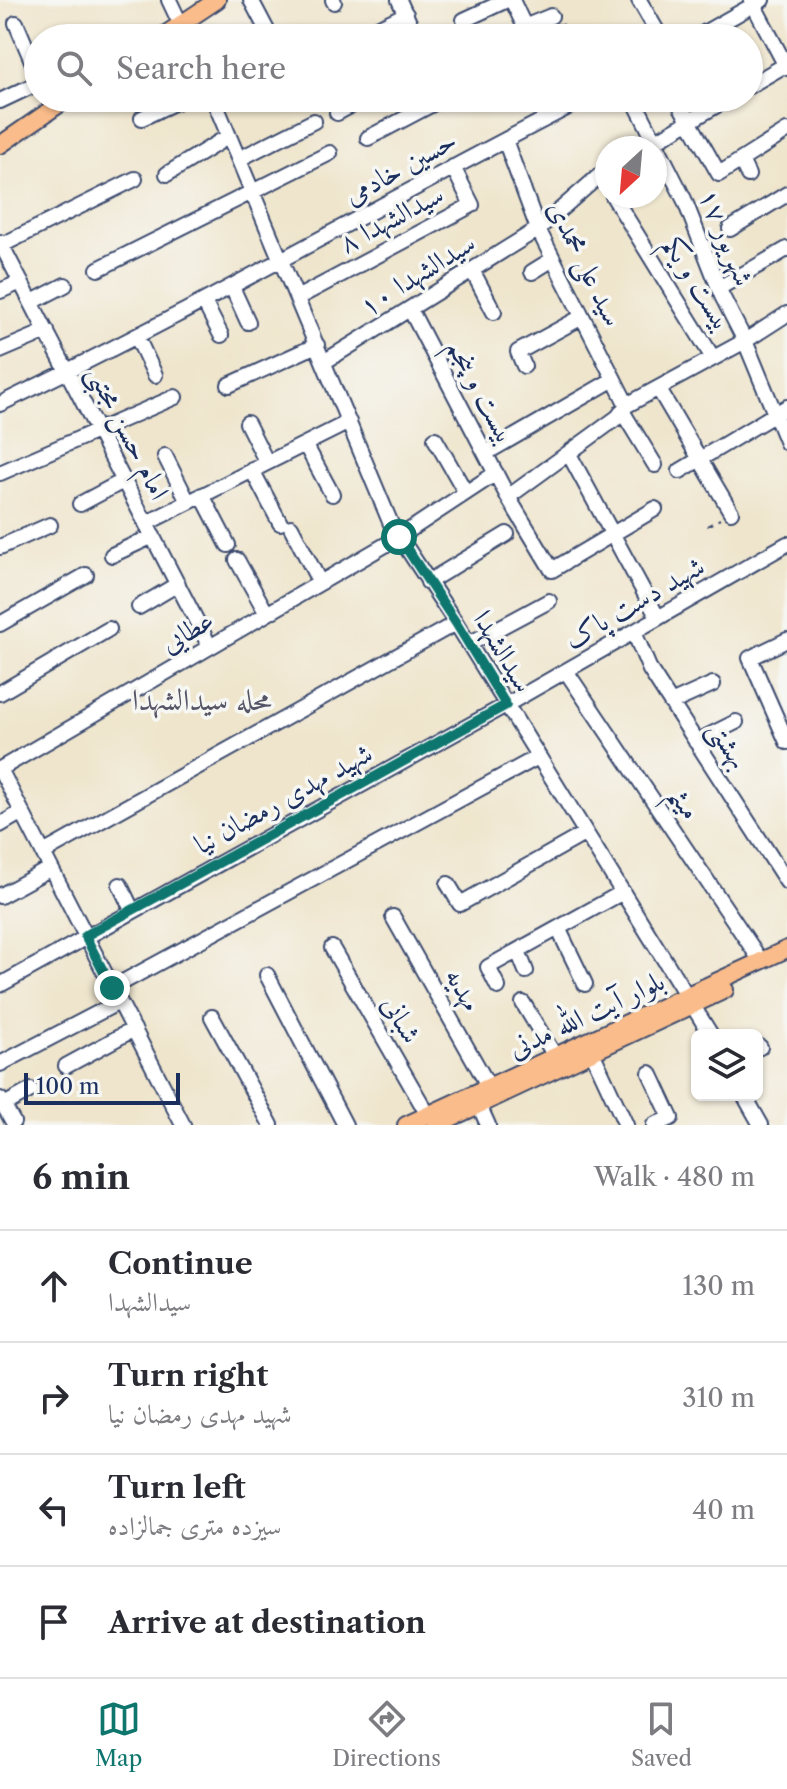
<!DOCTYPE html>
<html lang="en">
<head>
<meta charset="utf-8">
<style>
	body { margin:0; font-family:"Libre Caslon Text",Amiri,serif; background:#f7f7f7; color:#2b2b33 }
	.controls { position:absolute; right:24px; bottom:24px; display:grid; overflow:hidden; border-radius:12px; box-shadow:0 2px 6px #0004 }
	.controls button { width:72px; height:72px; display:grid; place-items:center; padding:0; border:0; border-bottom:2px solid #e1e1e2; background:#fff; color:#2b2b33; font:40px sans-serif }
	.compass { position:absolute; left:595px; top:136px; width:72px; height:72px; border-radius:50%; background:#fff; box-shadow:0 2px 6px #0004; rotate:206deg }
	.scale { position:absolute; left:24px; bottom:20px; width:156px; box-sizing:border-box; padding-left:8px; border:4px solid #1b2f5e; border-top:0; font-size:22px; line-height:28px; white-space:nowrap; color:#1b2f5e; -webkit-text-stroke:6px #f6f6f2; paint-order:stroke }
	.stop { position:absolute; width:24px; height:24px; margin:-18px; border:6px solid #0f766e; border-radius:50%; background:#fff }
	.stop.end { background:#0f766e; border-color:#fff; box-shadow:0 2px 8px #0008 }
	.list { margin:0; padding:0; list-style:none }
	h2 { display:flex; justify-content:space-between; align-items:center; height:104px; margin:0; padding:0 32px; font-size:34px }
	h2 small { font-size:26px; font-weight:400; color:#7c7c81 }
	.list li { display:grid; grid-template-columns:52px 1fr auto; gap:24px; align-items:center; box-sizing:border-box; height:112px; padding:0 32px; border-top:2px solid #e1e1e2 }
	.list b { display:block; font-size:30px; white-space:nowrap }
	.list p { margin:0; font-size:26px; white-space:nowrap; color:#7c7c81 }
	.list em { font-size:26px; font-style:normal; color:#7c7c81 }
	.icon { flex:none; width:44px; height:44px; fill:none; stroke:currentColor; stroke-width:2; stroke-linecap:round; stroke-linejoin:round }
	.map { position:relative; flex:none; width:787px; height:1125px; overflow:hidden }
	.search { position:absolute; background:#fff; box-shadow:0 2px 6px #0004; left:24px; right:24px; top:24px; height:88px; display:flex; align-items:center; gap:20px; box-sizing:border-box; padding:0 28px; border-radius:44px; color:#7c7c81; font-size:30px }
	.sheet { height:552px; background:#fff }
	nav { display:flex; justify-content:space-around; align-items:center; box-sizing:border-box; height:112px; border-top:2px solid #e1e1e2; background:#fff; font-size:22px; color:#7c7c81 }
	nav a { display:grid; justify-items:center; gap:4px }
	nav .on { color:#0f766e }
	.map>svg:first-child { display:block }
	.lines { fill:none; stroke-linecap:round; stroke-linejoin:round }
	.minor-casing { stroke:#3b4a6e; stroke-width:18 }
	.major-casing { stroke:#3b4a6e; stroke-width:20 }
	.path { stroke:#3b4a6e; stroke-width:2; stroke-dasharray:6 6; stroke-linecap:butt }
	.minor { stroke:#fff; stroke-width:14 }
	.major { stroke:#f9bc8a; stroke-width:16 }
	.route { stroke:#0f766e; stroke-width:10 }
	.labels { text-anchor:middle; stroke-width:7; stroke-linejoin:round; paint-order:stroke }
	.street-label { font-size:28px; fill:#1b2f5e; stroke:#f6f6f2 }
	.neighbourhood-label { font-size:30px; fill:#565567; stroke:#f6f6f2 }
</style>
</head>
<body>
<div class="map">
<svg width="787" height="1125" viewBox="0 0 787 1125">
	<rect width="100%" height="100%" fill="#f6f6f2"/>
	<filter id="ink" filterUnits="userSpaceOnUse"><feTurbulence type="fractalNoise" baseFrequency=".0125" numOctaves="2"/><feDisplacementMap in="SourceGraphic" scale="16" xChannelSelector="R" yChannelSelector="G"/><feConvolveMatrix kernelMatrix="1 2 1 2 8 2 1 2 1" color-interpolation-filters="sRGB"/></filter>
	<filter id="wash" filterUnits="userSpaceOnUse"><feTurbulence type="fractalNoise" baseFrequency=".006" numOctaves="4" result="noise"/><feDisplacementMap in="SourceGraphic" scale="32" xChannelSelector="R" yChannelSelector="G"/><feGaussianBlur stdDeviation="1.8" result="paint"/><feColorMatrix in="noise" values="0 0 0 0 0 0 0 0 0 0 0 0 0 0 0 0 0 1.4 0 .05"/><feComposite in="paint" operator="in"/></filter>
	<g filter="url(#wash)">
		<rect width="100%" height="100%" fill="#efe5cc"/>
	</g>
	<g filter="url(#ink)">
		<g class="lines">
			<g class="minor-casing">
				<path id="minor" d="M169,0L187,38
					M251,0L271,38
					M333,0L334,2
					M399,0L416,38
					M512,0L530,38
					M639,0L661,38
					M751,0L787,68
					M464,20L507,0
					M16,23L38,75
					M524,27L551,16
					M357,38L406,14
					M548,38L560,32
					M695,38L762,0
					M749,86L787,64
					M213,98L391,524L456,623L711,1035
					M633,98L684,199L722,296L745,341L787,443
					M676,98L719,174L787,131
					M0,101L38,83
					M337,113L365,98
					M142,118L184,98
					M368,138L440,100L439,98
					M505,140L538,229L627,405
					M644,148L729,98
					M239,159L314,121
					M741,160L748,175
					M167,174L229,136
					M613,196L713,358
					M730,229L787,194
					M0,242L210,647
					M0,246L135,179
					M98,269L330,153
					M472,270L494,312
					M532,272L553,259
					M232,287L248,322
					M719,288L787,249
					M0,291L21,282
					M297,298L472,205L453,167
					M32,302L65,285
					M204,302L221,335
					M410,309L508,497L552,570L655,509
					M137,337L155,375
					M0,351L47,331
					M324,362L538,229L607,169
					M524,366L518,352L582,317
					M229,385L317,345
					M658,388L731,512
					M0,404C199,309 390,198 586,98
					M622,411L655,465
					M247,423L267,463
					M435,439L466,493
					M305,444L332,494
					M486,453L614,379
					M569,454L658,618
					M165,456L188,502
					M252,470L280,523
					M680,471L787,407
					M0,473L175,397
					M202,495L228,545
					M508,497L618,417L627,405L745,341L787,314
					M80,504L125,480
					M147,523L349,422
					M291,527L320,583
					M0,547L50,525
					M112,555L153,536
					M237,560L267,614
					M428,582L507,534
					M139,607L178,584
					M0,624L86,575
					M634,632L650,670L787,882
					M787,640L750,658L787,742
					M469,644L549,601
					M566,671L761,961
					M0,693L109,629
					M671,703L713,684
					M696,742L736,722
					M0,769L399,537L496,473
					M0,769L183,1125
					M0,825L22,812
					M43,853L456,623
					M448,884L460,904L586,833
					M120,885L132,910
					M0,896L51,868
					M393,917L489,1087
					M558,928L585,984
					M332,948L428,1115
					M518,951L526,971
					M267,975L345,1125
					M0,985L506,705L787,544
					M498,987L488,967L623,892
					M112,988L538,757
					M523,1003L555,1056
					M212,1017L271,1125
					M757,1048L760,1047
					M592,1052L626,1125
					M0,1064L119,1002
					M66,1066L134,1029
					M650,1073L671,1118L654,1125
					M744,1095L761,1125
					M0,1099L13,1122
					M4,1105L31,1090
					M479,1105L488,1125"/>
			</g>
			<g class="major-casing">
				<path id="major" d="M160,38L217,0
					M0,145L68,98
					M406,1125L787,949
					M436,1125L725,990"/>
			</g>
			<path class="path" d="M707,526L720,519"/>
			<use href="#minor" class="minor"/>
			<use href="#major" class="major"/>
		</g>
	</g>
	<g class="lines" filter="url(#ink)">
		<path class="route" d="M112,988L85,936L506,705L456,623L399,537"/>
	</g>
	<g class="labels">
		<g class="street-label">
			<text transform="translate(400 167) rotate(-29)" y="10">حسین خادمی</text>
			<text transform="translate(391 218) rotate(-28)" y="10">سیدالشهدا ۸</text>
			<text transform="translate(727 237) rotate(68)" y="10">۱۷ شهریور</text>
			<text transform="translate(586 263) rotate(64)" y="10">سید علی محمدی</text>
			<text transform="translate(417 274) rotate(-32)" y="10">سیدالشهدا ۱۰</text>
			<text transform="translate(698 283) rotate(58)" y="10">بیست و یکم</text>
			<text transform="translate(482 391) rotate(62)" y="10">بیست و پنجم</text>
			<text transform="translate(129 432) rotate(63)" y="10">امام حسن مجتبی</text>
			<text transform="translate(634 602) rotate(-30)" y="10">شهید دست پاک</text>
			<text transform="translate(187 631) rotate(-30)" y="10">عطایی</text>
			<text transform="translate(504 651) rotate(59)" y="10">سیدالشهدا</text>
			<text transform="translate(729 744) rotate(57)" y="10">بهشتی</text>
			<text transform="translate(283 798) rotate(-29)" y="10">شهید مهدی رمضان نیا</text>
			<text transform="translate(685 802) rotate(56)" y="10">میثم</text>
			<text transform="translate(464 989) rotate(61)" y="10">مهدیه</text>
			<text transform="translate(586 1014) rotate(-25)" y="10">بلوار آیت الله مدنی</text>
			<text transform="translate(402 1019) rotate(60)" y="10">شبانی</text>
		</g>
		<g class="neighbourhood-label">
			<text x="202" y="710">محله سیدالشهدا</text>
		</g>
	</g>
</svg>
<div class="controls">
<button><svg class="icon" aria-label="layers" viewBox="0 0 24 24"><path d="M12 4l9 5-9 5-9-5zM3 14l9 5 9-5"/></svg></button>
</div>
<svg class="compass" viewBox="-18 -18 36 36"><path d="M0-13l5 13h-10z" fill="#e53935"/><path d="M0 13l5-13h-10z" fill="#7c7c81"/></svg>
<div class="scale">100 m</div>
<div class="stop" style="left:399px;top:537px"></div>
<div class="stop end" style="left:112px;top:988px"></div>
<div class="search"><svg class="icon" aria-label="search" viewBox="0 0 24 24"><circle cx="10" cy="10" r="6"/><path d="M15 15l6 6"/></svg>Search here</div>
</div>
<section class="sheet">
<h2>6 min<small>Walk · 480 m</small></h2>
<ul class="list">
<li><svg class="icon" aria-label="ahead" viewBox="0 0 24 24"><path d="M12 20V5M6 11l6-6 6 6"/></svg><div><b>Continue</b><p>سیدالشهدا</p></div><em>130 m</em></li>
<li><svg class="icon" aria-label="right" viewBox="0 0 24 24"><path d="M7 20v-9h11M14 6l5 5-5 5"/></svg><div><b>Turn right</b><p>شهید مهدی رمضان نیا</p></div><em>310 m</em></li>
<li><svg class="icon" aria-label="left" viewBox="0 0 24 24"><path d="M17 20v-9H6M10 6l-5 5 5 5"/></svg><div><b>Turn left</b><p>سیزده متری جمالزاده</p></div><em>40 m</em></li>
<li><svg class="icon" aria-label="arrive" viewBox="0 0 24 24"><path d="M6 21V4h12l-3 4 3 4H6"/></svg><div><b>Arrive at destination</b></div></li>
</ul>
</section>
<nav>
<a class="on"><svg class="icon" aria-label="map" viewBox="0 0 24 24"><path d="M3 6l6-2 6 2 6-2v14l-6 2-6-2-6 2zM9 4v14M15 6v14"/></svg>Map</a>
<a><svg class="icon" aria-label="directions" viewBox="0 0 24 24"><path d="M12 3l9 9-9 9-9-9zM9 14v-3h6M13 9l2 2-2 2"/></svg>Directions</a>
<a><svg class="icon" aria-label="saved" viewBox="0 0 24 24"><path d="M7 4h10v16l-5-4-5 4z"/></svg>Saved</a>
</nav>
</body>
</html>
